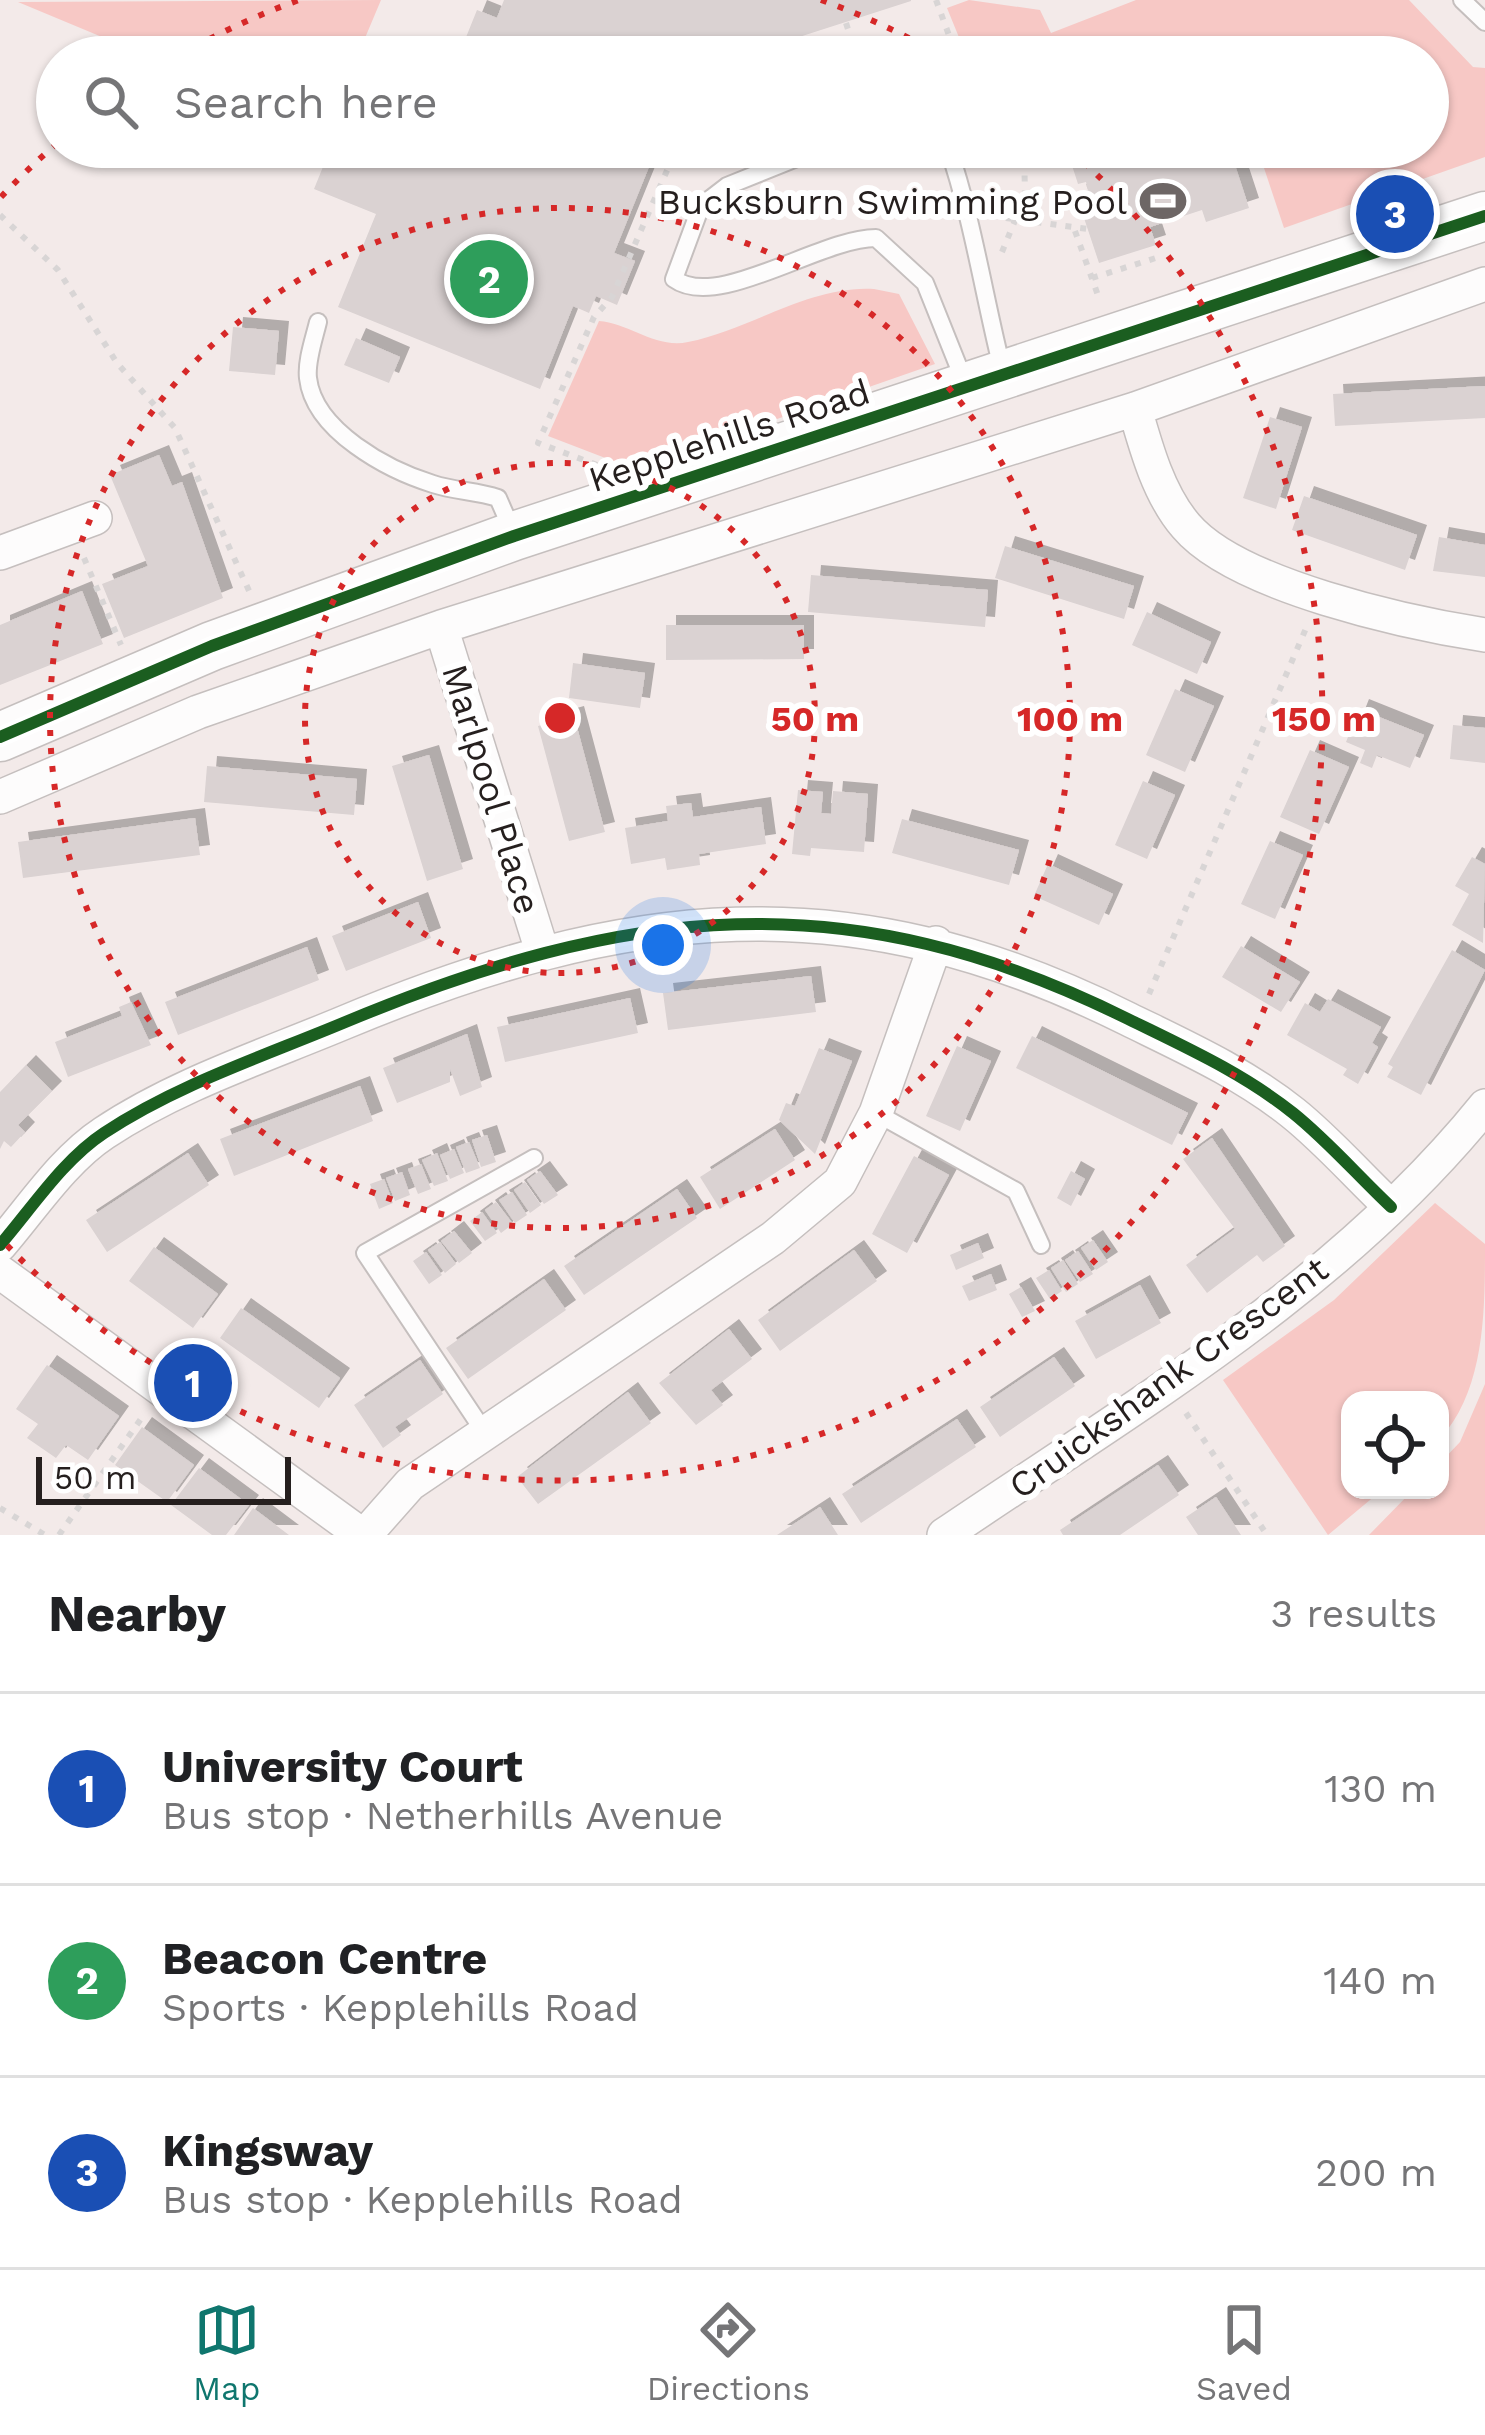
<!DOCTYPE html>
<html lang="en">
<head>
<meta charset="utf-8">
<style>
	body { margin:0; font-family:"Work Sans",sans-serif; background:#f2f2f2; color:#202124 }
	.controls { position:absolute; right:36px; bottom:36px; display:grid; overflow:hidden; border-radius:24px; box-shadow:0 3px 9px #0004 }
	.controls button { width:108px; height:108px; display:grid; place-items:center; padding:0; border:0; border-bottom:3px solid #e0e0e0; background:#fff; color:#202124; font:60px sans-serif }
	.scale { position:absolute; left:36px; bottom:30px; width:255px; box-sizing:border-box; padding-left:12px; border:6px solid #251f1e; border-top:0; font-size:33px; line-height:42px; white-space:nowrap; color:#251f1e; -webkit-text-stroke:9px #fff; paint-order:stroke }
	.you { position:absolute; left:663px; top:945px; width:42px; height:42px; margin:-30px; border:9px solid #fff; border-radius:50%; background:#1a73e8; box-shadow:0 0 0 18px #1a73e833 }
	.badge { display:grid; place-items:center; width:78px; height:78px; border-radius:50%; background:#0f766e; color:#fff; font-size:39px; font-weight:700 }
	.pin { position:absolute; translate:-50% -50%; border:6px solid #fff; box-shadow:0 3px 12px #0006 }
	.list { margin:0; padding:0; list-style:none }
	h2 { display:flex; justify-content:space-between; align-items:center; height:156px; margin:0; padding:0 48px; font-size:51px }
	h2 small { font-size:39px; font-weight:400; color:#757577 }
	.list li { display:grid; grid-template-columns:78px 1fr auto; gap:36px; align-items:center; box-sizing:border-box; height:192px; padding:0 48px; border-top:3px solid #e0e0e0 }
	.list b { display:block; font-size:45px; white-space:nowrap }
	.list p { margin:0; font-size:39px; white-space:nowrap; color:#757577 }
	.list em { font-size:39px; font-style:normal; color:#757577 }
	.icon { flex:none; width:66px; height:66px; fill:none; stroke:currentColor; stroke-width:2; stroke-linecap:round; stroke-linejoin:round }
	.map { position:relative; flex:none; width:1485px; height:1535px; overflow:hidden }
	.search { position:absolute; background:#fff; box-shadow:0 3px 9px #0004; left:36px; right:36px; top:36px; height:132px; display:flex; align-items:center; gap:30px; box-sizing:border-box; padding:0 42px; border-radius:66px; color:#757577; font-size:45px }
	.sheet { height:732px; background:#fff }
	nav { display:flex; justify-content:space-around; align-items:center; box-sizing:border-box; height:168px; border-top:3px solid #e0e0e0; background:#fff; font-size:33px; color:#757577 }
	nav a { display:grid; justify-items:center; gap:6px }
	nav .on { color:#0f766e }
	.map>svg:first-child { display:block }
	.green { fill:#f7c8c5 }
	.building { fill:#dad2d2; filter:url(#shadow) }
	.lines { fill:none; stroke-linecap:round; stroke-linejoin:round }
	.lane-casing { stroke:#c5bfbe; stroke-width:20 }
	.street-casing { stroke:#c5bfbe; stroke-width:36 }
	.secondary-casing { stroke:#c5bfbe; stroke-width:51 }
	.path { stroke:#d8d5d5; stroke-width:6; stroke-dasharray:6 9; stroke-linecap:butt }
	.lane { stroke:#fdfcfc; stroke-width:16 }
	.street { stroke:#fdfcfc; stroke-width:33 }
	.secondary { stroke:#fdfcfc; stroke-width:48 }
	.cycleway-casing { stroke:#fff; stroke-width:20 }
	.cycleway { stroke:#1b5e20; stroke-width:12 }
	.ring { fill:none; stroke:#d62828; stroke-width:6; stroke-dasharray:6 12 }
	.labels { text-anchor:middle; stroke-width:12; stroke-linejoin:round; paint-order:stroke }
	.poi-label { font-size:36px; fill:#251f1e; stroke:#fff; text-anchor:end }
	.street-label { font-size:36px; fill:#251f1e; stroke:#fff }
	.centre { fill:#d62828; stroke:#fff; stroke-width:6 }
	.ring-label { font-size:36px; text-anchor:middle; font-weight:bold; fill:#d62828; stroke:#fff; stroke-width:12; stroke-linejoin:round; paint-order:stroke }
</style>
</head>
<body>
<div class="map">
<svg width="1485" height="1535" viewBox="0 0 1485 1535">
	<defs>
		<filter id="shadow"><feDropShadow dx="10" dy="-10" stdDeviation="0" flood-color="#0004"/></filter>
	</defs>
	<rect width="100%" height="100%" fill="#f3eae9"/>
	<path class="green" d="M381,0L357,57H150L18,2Z
		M969,0L1040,10L1051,33L1136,0H1409L1473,67L1485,68V157L1284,228L1257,147H1428V57H1228L1223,45L1187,57H967L947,8Z
		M874,289L899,294L935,364L634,469L548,436L599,321C629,323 656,349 688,342C750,330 809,285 874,289Z
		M1435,1203L1485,1244C1485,1312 1485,1389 1440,1439V1400H1350V1490H1382L1328,1535L1223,1380L1334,1300Z
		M1485,1384V1535H1369L1413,1490H1440V1463L1460,1442Z"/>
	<path class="building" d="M504,0H911V1L737,57H458L477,10L497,18Z
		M331,147H657L614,253L635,261L617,305L596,296L589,313L573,306L540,389L338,307L376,214L314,189Z
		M1066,147H1229L1249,208L1206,222L1202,210L1150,227L1156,245L1099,263L1076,194L1088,190L1086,182L1078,184Z
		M233,327L279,331L275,375L229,371Z
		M356,338L400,357L389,383L344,365Z
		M1485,386V418L1335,426L1333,394Z
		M1270,417L1302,427L1276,509L1243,498Z
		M159,455L172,486L182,482L223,598L124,638L102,584L148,566L110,475Z
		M1304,496L1417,535L1405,570L1292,530Z
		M1439,537L1485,545V577L1433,571Z
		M1005,546L1134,586L1124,619L995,578Z
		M811,575L988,590L985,627L808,612Z
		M82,591L103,644L0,685V625Z
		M1147,612L1211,642L1197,674L1132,645Z
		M666,625H804V659L666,660Z
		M573,663L645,673L640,708L569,698Z
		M1175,689L1214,706L1185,772L1146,755Z
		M1359,709L1424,735L1410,768L1377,755L1372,768L1360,763L1365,750L1346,742Z
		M574,716L605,832L569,841L538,726Z
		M1453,725L1485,728V763L1450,759Z
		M1310,750L1349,767L1319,834L1280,817Z
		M429,755L463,869L427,881L392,766Z
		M207,766L357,779L354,815L204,802Z
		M1143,781L1175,795L1147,859L1115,845Z
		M798,790L823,792L821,813L831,814L833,791L868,794L864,852L811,848L810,856L792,854Z
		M691,803L693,817L761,807L766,844L699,854L700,865L667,870L665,858L631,864L625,828L668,821L666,806Z
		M195,818L200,855L23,878L18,842Z
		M902,819L1019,850L1009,885L892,853Z
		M1270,841L1303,855L1275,919L1241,904Z
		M1472,857L1485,864L1483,943L1452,925L1469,894L1455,886Z
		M1048,864L1113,894L1099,925L1034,896Z
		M418,902L431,938L346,971L332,936Z
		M1241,946L1300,982L1281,1012L1222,977Z
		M307,947L319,980L178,1035L165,1002Z
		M1452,950L1485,970L1421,1095L1387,1077L1393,1067L1388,1064Z
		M811,976L816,1012L668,1030L663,993Z
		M630,998L638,1033L505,1062L497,1027Z
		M1328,999L1381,1027L1372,1043L1378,1047L1358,1084L1343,1075L1347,1069L1287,1035L1305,1003L1320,1012Z
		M131,1002L151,1045L68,1077L55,1042L122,1016L119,1007Z
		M467,1034L482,1087L460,1096L450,1069V1082L397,1103L383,1068Z
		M1032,1036L1188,1113L1172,1145L1016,1068Z
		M957,1046L991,1061L960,1131L926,1116Z
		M819,1048L852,1061L815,1154L779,1120L786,1103L795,1106Z
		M26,1065L52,1091L18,1125L25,1132L11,1147L4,1141L0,1149V1092Z
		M360,1086L373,1121L234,1176L220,1139Z
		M775,1129L795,1160L720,1209L700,1177Z
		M487,1135L496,1162L481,1167L472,1140Z
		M1212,1138L1285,1246L1263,1262L1257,1255L1207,1293L1186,1265L1235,1229L1183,1159Z
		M469,1142L480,1168L466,1173L456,1147Z
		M454,1149L464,1173L450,1179L440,1155Z
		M188,1153L209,1185L107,1252L86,1220Z
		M437,1153L448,1181L434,1186L422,1160Z
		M914,1156L949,1175L907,1253L872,1234Z
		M421,1164L431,1189L418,1194L408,1169Z
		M540,1171L558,1195L544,1204L527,1180Z
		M1071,1171L1085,1179L1071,1206L1057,1198Z
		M402,1172L410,1195L395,1201L386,1178Z
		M384,1179L393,1203L379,1209L370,1184Z
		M525,1182L541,1205L530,1213L514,1190Z
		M677,1189L697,1218L584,1295L564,1266Z
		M512,1192L527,1215L515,1223L499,1200Z
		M496,1202L513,1224L501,1233L485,1210Z
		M482,1212L497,1233L485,1241L470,1221Z
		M454,1231L472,1253L459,1263L441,1241Z
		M1093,1240L1108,1262L1096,1270L1081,1248Z
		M440,1242L456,1264L445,1273L428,1250Z
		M978,1243L984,1258L956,1270L950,1255Z
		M154,1247L218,1294L193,1328L129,1281Z
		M854,1250L877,1281L780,1351L758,1320Z
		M1078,1251L1093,1274L1080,1282L1065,1260Z
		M426,1252L442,1275L429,1284L413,1261Z
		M1063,1260L1078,1284L1066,1292L1051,1268Z
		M1049,1270L1062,1291L1050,1299L1036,1278Z
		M991,1274L997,1290L969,1301L962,1286Z
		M544,1279L566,1310L468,1379L446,1348Z
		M1140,1285L1161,1323L1096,1359L1075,1321Z
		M1021,1287L1035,1311L1022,1317L1009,1294Z
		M241,1308L340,1378L319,1408L220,1338Z
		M729,1329L752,1359L711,1390L723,1405L696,1425L659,1383Z
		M1054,1357L1075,1386L1000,1437L980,1407Z
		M420,1360L443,1394L395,1427L401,1435L383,1448L354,1405Z
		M47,1365L119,1416L88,1460L66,1445L56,1458L27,1438L38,1424L16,1409Z
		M628,1392L651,1423L538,1504L517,1477Z
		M957,1419L976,1447L861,1523L842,1494Z
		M142,1427L194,1465L167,1502L115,1465Z
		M1158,1465L1179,1495L1120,1535H1063L1060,1530Z
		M199,1468L249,1505L226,1535H212L171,1505Z
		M1216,1497L1241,1535H1198L1186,1517Z
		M820,1507L838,1535H777L783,1531Z
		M253,1508L289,1535H234Z"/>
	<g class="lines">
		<g class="lane-casing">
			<path id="lane" d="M1462,0L1485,22
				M824,147L727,186L701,206L674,279C718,311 820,238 876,238L925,283L965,383
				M948,147C973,220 984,297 1003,372
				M318,322C314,339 306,361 308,378C314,431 388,470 433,484C454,491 477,491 498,498L512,530
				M876,1113L1016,1191L1041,1245
				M485,1433L365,1253L534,1158"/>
		</g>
		<g class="street-casing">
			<path id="street" d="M1135,409C1146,448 1159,495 1186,526C1237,586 1408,623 1485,635
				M0,553L95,518
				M441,627L542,951
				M0,797L198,712L441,627L1135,409L1485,284
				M0,1245C32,1208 63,1160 104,1133C176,1085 264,1056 343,1023C626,905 847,879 1128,1019C1185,1047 1243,1073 1293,1113C1328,1141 1358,1176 1391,1207
				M0,1272L362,1535
				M365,1535L410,1484L773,1238L840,1182L876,1113L936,943
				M944,1535C1134,1406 1339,1287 1485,1106"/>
		</g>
		<g class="secondary-casing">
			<path id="secondary" d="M0,737L212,646L514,536L1485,216"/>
		</g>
		<path class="path" d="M936,0L957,57
			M846,23L857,57
			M0,215L58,270L117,363L175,428L250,593
			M991,216L1088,229
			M1075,231L1100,301
			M1002,252L1025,196L1024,147
			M1092,278L1159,257
			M597,465L538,443L594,317L612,297L672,159L688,147
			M84,558L121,645
			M1149,994L1307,626
			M1186,1413L1267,1535
			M0,1508L45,1535
			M59,1535L143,1416"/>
		<use href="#lane" class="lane"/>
		<use href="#street" class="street"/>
		<use href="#secondary" class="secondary"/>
		<g class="cycleway-casing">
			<path id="cycleway" d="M0,737L212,646L514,536L1485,216
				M0,1245C32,1208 63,1160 104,1133C176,1085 264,1056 343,1023C626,905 847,879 1128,1019C1185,1047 1243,1073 1293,1113C1328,1141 1358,1176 1391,1207"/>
		</g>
		<use href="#cycleway" class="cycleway"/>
	</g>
	<g class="ring">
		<circle cx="560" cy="718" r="255"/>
		<circle cx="560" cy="718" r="510"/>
		<path d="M1 197A764 764 0 0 1 54 146M178 56A764 764 0 0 1 299 0M821 0A764 764 0 0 1 942 56M1071 150A764 764 0 1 1 1 1239"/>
	</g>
	<defs>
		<g id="stadium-bare" transform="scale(3.6)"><path d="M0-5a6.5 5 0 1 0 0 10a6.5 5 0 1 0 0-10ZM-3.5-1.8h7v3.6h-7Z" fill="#6d6665" stroke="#fff" stroke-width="2.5" paint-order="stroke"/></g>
	</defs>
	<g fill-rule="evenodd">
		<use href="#stadium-bare" x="1163" y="201"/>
	</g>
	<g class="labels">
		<g class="poi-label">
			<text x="1127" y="214">Bucksburn Swimming Pool</text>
		</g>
		<g class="street-label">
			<text transform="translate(729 435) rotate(-18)" y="13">Kepplehills Road</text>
			<text transform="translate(492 789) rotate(73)" y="13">Marlpool Place</text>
			<text transform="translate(1168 1377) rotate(-36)" y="13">Cruickshank Crescent</text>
		</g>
	</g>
	<circle cx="560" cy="718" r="18" class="centre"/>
	<g class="ring-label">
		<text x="815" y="731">50 m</text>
		<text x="1070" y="731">100 m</text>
		<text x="1324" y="731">150 m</text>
	</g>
</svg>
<div class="controls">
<button><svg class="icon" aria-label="locate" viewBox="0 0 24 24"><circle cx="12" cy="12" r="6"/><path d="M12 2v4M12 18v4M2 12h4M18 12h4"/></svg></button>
</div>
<div class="scale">50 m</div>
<div class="you"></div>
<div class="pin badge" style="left:193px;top:1383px;background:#1a4fb4">1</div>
<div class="pin badge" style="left:489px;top:279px;background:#2e9e5b">2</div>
<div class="pin badge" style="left:1395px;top:214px;background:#1a4fb4">3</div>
<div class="search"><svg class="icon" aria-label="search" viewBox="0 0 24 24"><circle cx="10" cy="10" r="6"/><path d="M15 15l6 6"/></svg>Search here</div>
</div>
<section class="sheet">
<h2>Nearby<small>3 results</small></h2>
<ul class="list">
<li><span class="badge" style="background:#1a4fb4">1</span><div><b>University Court</b><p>Bus stop · Netherhills Avenue</p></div><em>130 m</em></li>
<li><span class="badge" style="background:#2e9e5b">2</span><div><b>Beacon Centre</b><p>Sports · Kepplehills Road</p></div><em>140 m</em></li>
<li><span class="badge" style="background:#1a4fb4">3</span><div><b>Kingsway</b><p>Bus stop · Kepplehills Road</p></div><em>200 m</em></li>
</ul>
</section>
<nav>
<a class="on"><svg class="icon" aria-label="map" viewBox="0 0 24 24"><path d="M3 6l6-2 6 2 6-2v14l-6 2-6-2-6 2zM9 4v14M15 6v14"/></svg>Map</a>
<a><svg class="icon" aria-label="directions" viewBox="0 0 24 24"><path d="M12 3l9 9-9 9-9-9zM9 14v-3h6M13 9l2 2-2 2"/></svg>Directions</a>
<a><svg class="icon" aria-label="saved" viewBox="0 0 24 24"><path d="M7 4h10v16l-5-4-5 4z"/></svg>Saved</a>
</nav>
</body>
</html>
